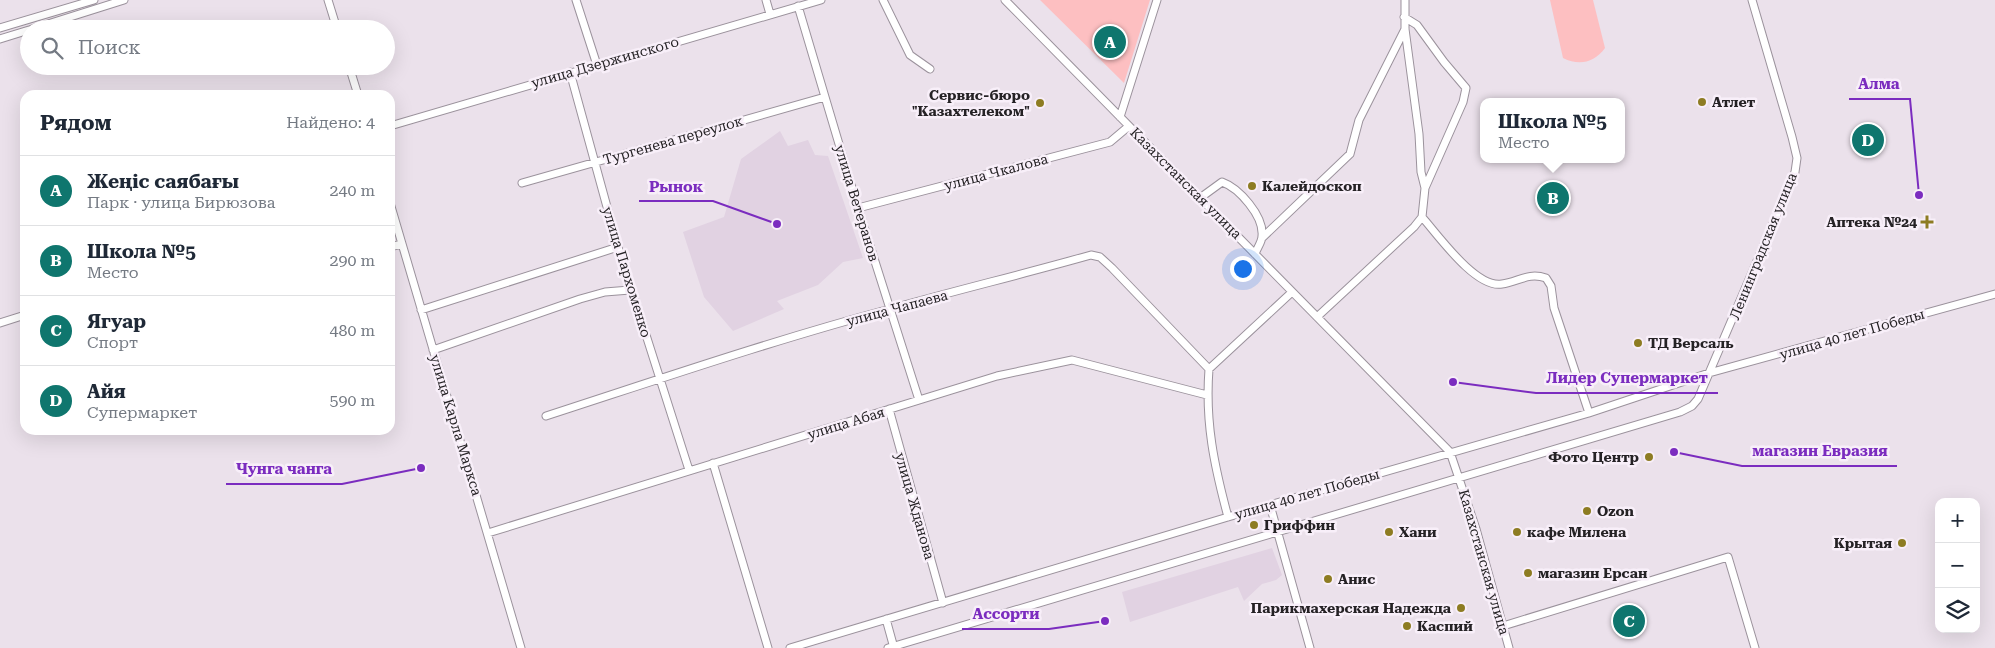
<!DOCTYPE html>
<html lang="ru">
<head>
<meta charset="utf-8">
<style>
	body { margin:0; font-family:"Roboto Serif",serif; background:#f2f2f3; color:#1f2937 }
	.controls { position:absolute; right:15px; bottom:15px; display:grid; overflow:hidden; border-radius:10px; box-shadow:0 5px 20px #0002 }
	.controls button { width:45px; height:45px; display:grid; place-items:center; padding:0; border:0; border-bottom:1px solid #e0e1e3; background:#fff; color:#1f2937; font:25px sans-serif }
	.you { position:absolute; left:1242px; top:268px; width:18px; height:18px; margin:-12px; border:4px solid #fff; border-radius:50%; background:#1a73e8; box-shadow:0 0 0 8px #1a73e833 }
	.badge { display:grid; place-items:center; width:32px; height:32px; border-radius:50%; background:#0f766e; color:#fff; font-size:16px; font-weight:700 }
	.pin { position:absolute; translate:-50% -50%; border:2px solid #fff; box-shadow:0 1px 5px #0006 }
	.popup { position:absolute; left:1480px; top:98px; width:145px; height:65px; box-sizing:border-box; display:grid; place-content:center; border-radius:10px; background:#fff; filter:drop-shadow(0 1px 4px #0005); font-size:16px; white-space:nowrap; color:#747a83 }
	.popup b { font-size:19px; color:#1f2937 }
	.popup::after { content:''; position:absolute; left:50%; top:100%; margin-left:-10px; border:10px solid transparent; border-top-color:#fff }
	.list { margin:0; padding:0; list-style:none }
	h2 { display:flex; justify-content:space-between; align-items:center; height:65px; margin:0; padding:0 20px; font-size:21px }
	h2 small { font-size:16px; font-weight:400; color:#747a83 }
	.list li { display:grid; grid-template-columns:32px 1fr auto; gap:15px; align-items:center; box-sizing:border-box; height:70px; padding:0 20px; border-top:1px solid #e0e1e3 }
	.list b { display:block; font-size:19px; white-space:nowrap }
	.list p { margin:0; font-size:16px; white-space:nowrap; color:#747a83 }
	.list em { font-size:16px; font-style:normal; color:#747a83 }
	.icon { flex:none; width:28px; height:28px; fill:none; stroke:currentColor; stroke-width:2; stroke-linecap:round; stroke-linejoin:round }
	.map { position:relative; flex:none; width:1995px; height:648px; overflow:hidden }
	.search { position:absolute; background:#fff; box-shadow:0 5px 20px #0002; left:20px; top:20px; width:375px; height:55px; display:flex; align-items:center; gap:12px; box-sizing:border-box; padding:0 18px; border-radius:28px; color:#747a83; font-size:19px }
	.panel { position:absolute; background:#fff; box-shadow:0 5px 20px #0002; left:20px; top:90px; width:375px; height:345px; border-radius:15px }
	.map>svg:first-child { display:block }
	.built { fill:#e1d2e2 }
	.green { fill:#fdbfc1 }
	.lines { fill:none; stroke-linecap:round; stroke-linejoin:round }
	.street-casing { stroke:#9b929c; stroke-width:9 }
	.street { stroke:#fff; stroke-width:7 }
	.poi-dot { fill:#8d7c22; stroke:#f8eff9; stroke-width:2 }
	.labels { text-anchor:middle; stroke-width:5; stroke-linejoin:round; paint-order:stroke }
	.street-label { font-size:14px; fill:#252225; stroke:#f8eff9 }
	.poi-label { font-size:14px; font-weight:bold; fill:#252225; stroke:#f8eff9; text-anchor:start }
	.leader { fill:none; stroke:#7b2cbf; stroke-width:2 }
	.callout-dot { fill:#7b2cbf; stroke:#f8eff9; stroke-width:2 }
	.callout-label { font-size:15px; text-anchor:middle; font-weight:bold; fill:#7b2cbf; stroke:#f8eff9; stroke-width:5; stroke-linejoin:round; paint-order:stroke }
</style>
</head>
<body>
<div class="map">
<svg width="1995" height="648" viewBox="0 0 1995 648">
	<rect width="100%" height="100%" fill="#ebe1eb"/>
	<path class="built" d="M780,131L788,146L808,140L815,155L828,156L863,258L843,262L818,285L777,301L784,309L733,331L704,297L683,232L724,217L741,159Z
		M1272,548L1282,575L1276,580L1262,584L1244,601L1238,587L1130,622L1122,592Z"/>
	<path class="green" d="M1040,0H1150L1124,83Z
		M1550,0H1593L1605,48C1594,63 1579,66 1563,58Z"/>
	<g class="lines">
		<g class="street-casing">
			<path id="street" d="M328,0L337,29
				M576,0L597,65
				M766,0L770,14
				M883,0L910,55L930,69
				M1005,0L1450,452L1476,529L1509,648
				M798,6L858,208L919,400
				M1404,17L1417,25L1444,62L1466,88L1463,102L1425,188
				M0,28L94,0
				M32,29L124,0
				M0,39L29,30
				M349,66L358,95
				M570,72L618,247L689,470
				M1120,117L1157,0
				M390,126L821,0
				M522,183L825,97
				M1200,198L1222,182C1239,188 1264,216 1262,236C1262,242 1257,248 1255,254
				M390,203L521,648
				M858,208L1110,142L1129,126
				M1422,217C1438,235 1476,289 1502,284C1518,282 1528,272 1546,278L1551,286L1554,308L1589,413
				M1262,238L1350,154L1359,120L1405,29
				M390,247L402,244
				M421,310L618,247
				M1317,317L1414,227L1422,217L1425,188L1421,172L1419,134L1405,29V0
				M0,323L25,315
				M433,350L580,299L605,292L630,290
				M889,409L943,603
				M546,416C660,379 774,340 890,309C957,290 1024,274 1091,255L1100,257L1112,268L1209,369
				M713,463L768,648
				M1270,505L1310,648
				M1228,517C1214,465 1205,422 1209,369L1292,292
				M488,533L997,376L1072,360L1207,395
				M886,619L894,648
				M1503,626L1728,557L1755,648
				M790,648L1228,517L1589,413L1709,373L1995,294
				M888,648L1680,412L1692,406L1698,399L1795,172L1797,158L1792,137L1752,0"/>
		</g>
		<use href="#street" class="street"/>
	</g>
	<g class="poi-dot">
		<circle cx="1702" cy="102" r="5"/>
		<circle cx="1040" cy="103" r="5"/>
		<circle cx="1252" cy="186" r="5"/>
		<path d="M1924.5 214.5h5v5h5v5h-5v5h-5v-5h-5v-5h5z"/>
		<circle cx="1638" cy="343" r="5"/>
		<circle cx="1649" cy="457" r="5"/>
		<circle cx="1587" cy="511" r="5"/>
		<circle cx="1254" cy="525" r="5"/>
		<circle cx="1389" cy="532" r="5"/>
		<circle cx="1517" cy="532" r="5"/>
		<circle cx="1902" cy="543" r="5"/>
		<circle cx="1528" cy="573" r="5"/>
		<circle cx="1328" cy="579" r="5"/>
		<circle cx="1461" cy="608" r="5"/>
		<circle cx="1407" cy="626" r="5"/>
	</g>
	<g class="labels">
		<g class="street-label">
			<text transform="translate(605 62) rotate(-16)" y="5">улица Дзержинского</text>
			<text transform="translate(673 140) rotate(-16)" y="5">Тургенева переулок</text>
			<text transform="translate(996 172) rotate(-15)" y="5">улица Чкалова</text>
			<text transform="translate(1186 183) rotate(45)" y="5">Казахстанская улица</text>
			<text transform="translate(857 203) rotate(73)" y="5">улица Ветеранов</text>
			<text transform="translate(1763 246) rotate(-68)" y="5">Ленинградская улица</text>
			<text transform="translate(627 272) rotate(73)" y="5">улица Пархоменко</text>
			<text transform="translate(897 308) rotate(-15)" y="5">улица Чапаева</text>
			<text transform="translate(1852 334) rotate(-16)" y="5">улица 40 лет Победы</text>
			<text transform="translate(846 423) rotate(-17)" y="5">улица Абая</text>
			<text transform="translate(456 425) rotate(73)" y="5">улица Карла Маркса</text>
			<text transform="translate(1307 494) rotate(-16)" y="5">улица 40 лет Победы</text>
			<text transform="translate(915 506) rotate(74)" y="5">улица Жданова</text>
			<text transform="translate(1484 562) rotate(74)" y="5">Казахстанская улица</text>
		</g>
		<g class="poi-label">
			<text x="1030" y="100" text-anchor="end">Сервис-бюро<tspan x="1030" dy="16">"Казахтелеком"</tspan></text>
			<text x="1712" y="107">Атлет</text>
			<text x="1262" y="191">Калейдоскоп</text>
			<text x="1917" y="227" text-anchor="end">Аптека №24</text>
			<text x="1648" y="348">ТД Версаль</text>
			<text x="1639" y="462" text-anchor="end">Фото Центр</text>
			<text x="1597" y="516">Ozon</text>
			<text x="1264" y="530">Гриффин</text>
			<text x="1399" y="537">Хани</text>
			<text x="1527" y="537">кафе Милена</text>
			<text x="1892" y="548" text-anchor="end">Крытая</text>
			<text x="1538" y="578">магазин Ерсан</text>
			<text x="1338" y="584">Анис</text>
			<text x="1451" y="613" text-anchor="end">Парикмахерская Надежда</text>
			<text x="1417" y="631">Каспий</text>
		</g>
	</g>
	<path class="leader" d="M1919 195L1910 99H1849M777 224L713 201H639M1453 382L1536 393H1718M1674 452L1742 466H1897M421 468L342 484H226M1105 621L1049 629H962"/>
	<g class="callout-dot">
		<circle cx="1919" cy="195" r="5"/>
		<circle cx="777" cy="224" r="5"/>
		<circle cx="1453" cy="382" r="5"/>
		<circle cx="1674" cy="452" r="5"/>
		<circle cx="421" cy="468" r="5"/>
		<circle cx="1105" cy="621" r="5"/>
	</g>
	<g class="callout-label">
		<text x="1879" y="89">Алма</text>
		<text x="676" y="192">Рынок</text>
		<text x="1627" y="383">Лидер Супермаркет</text>
		<text x="1820" y="456">магазин Евразия</text>
		<text x="284" y="474">Чунга чанга</text>
		<text x="1006" y="619">Ассорти</text>
	</g>
</svg>
<div class="controls">
<button>+</button>
<button>−</button>
<button><svg class="icon" aria-label="layers" viewBox="0 0 24 24"><path d="M12 4l9 5-9 5-9-5zM3 14l9 5 9-5"/></svg></button>
</div>
<div class="you"></div>
<div class="pin badge" style="left:1110px;top:42px">A</div>
<div class="pin badge" style="left:1553px;top:198px">B</div>
<div class="popup"><b>Школа №5</b>Место</div>
<div class="pin badge" style="left:1629px;top:621px">C</div>
<div class="pin badge" style="left:1868px;top:140px">D</div>
<div class="search"><svg class="icon" aria-label="search" viewBox="0 0 24 24"><circle cx="10" cy="10" r="6"/><path d="M15 15l6 6"/></svg>Поиск</div>
<section class="panel">
<h2>Рядом<small>Найдено: 4</small></h2>
<ul class="list">
<li><span class="badge">A</span><div><b>Жеңіс саябағы</b><p>Парк · улица Бирюзова</p></div><em>240 m</em></li>
<li><span class="badge">B</span><div><b>Школа №5</b><p>Место</p></div><em>290 m</em></li>
<li><span class="badge">C</span><div><b>Ягуар</b><p>Спорт</p></div><em>480 m</em></li>
<li><span class="badge">D</span><div><b>Айя</b><p>Супермаркет</p></div><em>590 m</em></li>
</ul>
</section>
</div>
</body>
</html>
